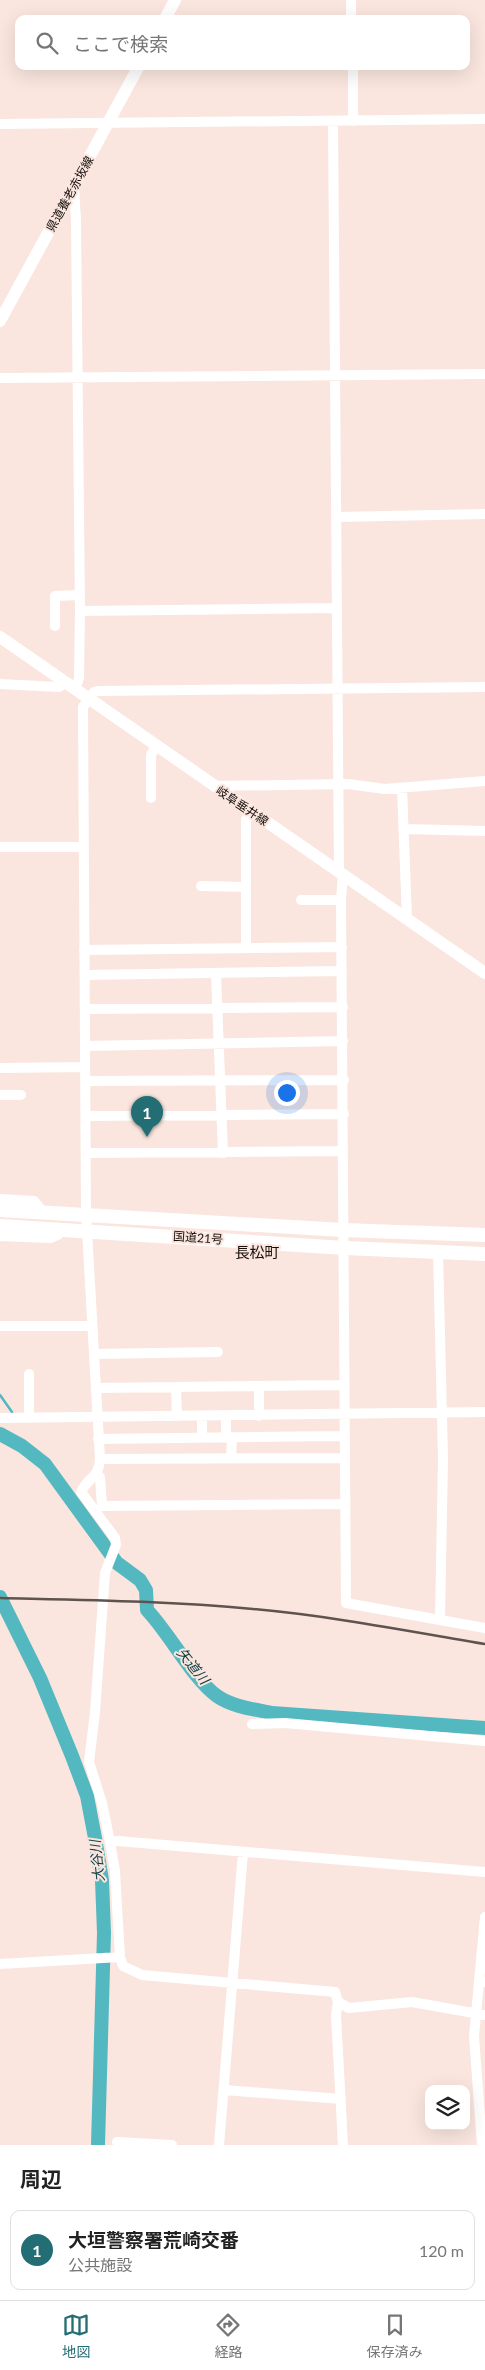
<!DOCTYPE html>
<html lang="ja">
<head>
<meta charset="utf-8">
<style>
	body { margin:0; font-family:Lato,"Noto Sans JP",sans-serif; background:#f2f2f2; color:#222 }
	.controls { position:absolute; right:15px; bottom:15px; display:grid; overflow:hidden; border-radius:10px; box-shadow:0 5px 20px #0002 }
	.controls button { width:45px; height:45px; display:grid; place-items:center; padding:0; border:0; border-bottom:1px solid #e0e0e0; background:#fff; color:#222; font:25px sans-serif }
	.you { position:absolute; left:286px; top:1092px; width:18px; height:18px; margin:-12px; border:4px solid #fff; border-radius:50%; background:#1a73e8; box-shadow:0 0 0 8px #1a73e833 }
	.badge { display:grid; place-items:center; width:32px; height:32px; border-radius:50%; background:#236e74; color:#fff; font-size:16px; font-weight:700 }
	.pin { position:absolute; translate:-50% -41px; filter:drop-shadow(0 1px 2px #0008) }
	.pin::after { content:''; position:absolute; top:26px; width:18px; height:15px; background:inherit; clip-path:polygon(0 0,100% 0,50% 100%) }
	.list { margin:0; padding:0; list-style:none }
	h2 { display:flex; justify-content:space-between; align-items:center; height:65px; margin:0; padding:0 20px; font-size:21px }
	h2 small { font-size:16px; font-weight:400; color:#767676 }
	.list li { display:grid; grid-template-columns:32px 1fr auto; gap:15px; align-items:center; box-sizing:border-box; height:80px; margin:0 10px 10px; padding:0 10px; border:1px solid #e0e0e0; border-radius:10px }
	.list b { display:block; font-size:19px; white-space:nowrap }
	.list p { margin:0; font-size:16px; white-space:nowrap; color:#767676 }
	.list em { font-size:16px; font-style:normal; color:#767676 }
	.icon { flex:none; width:28px; height:28px; fill:none; stroke:currentColor; stroke-width:2; stroke-linecap:round; stroke-linejoin:round }
	.map { position:relative; flex:none; width:485px; height:2145px; overflow:hidden }
	.search { position:absolute; background:#fff; box-shadow:0 5px 20px #0002; left:15px; right:15px; top:15px; height:55px; display:flex; align-items:center; gap:12px; box-sizing:border-box; padding:0 18px; border-radius:10px; color:#767676; font-size:19px }
	.sheet { height:155px; background:#fff }
	nav { display:flex; justify-content:space-around; align-items:center; box-sizing:border-box; height:70px; border-top:1px solid #e0e0e0; background:#fff; font-size:14px; color:#767676 }
	nav a { display:grid; justify-items:center; gap:2px }
	nav .on { color:#236e74 }
	.map>svg:first-child { display:block }
	.lines { fill:none; stroke-linecap:round; stroke-linejoin:round }
	.stream { stroke:#54b8c1; stroke-width:2.5 }
	.river { stroke:#54b8c1; stroke-width:14 }
	.minor { stroke:#fff; stroke-width:10 }
	.major { stroke:#fff; stroke-width:12 }
	.highway { stroke:#fff; stroke-width:14 }
	.rail { stroke:#5e534f; stroke-width:2.5 }
	.labels { text-anchor:middle; stroke-width:4; stroke-linejoin:round; paint-order:stroke }
	.street-label { font-size:12px; fill:#150e0c; stroke:#fae6de }
	.water-label { font-size:14px; font-style:italic; fill:#0c3c40; stroke:#fae6de }
	.quarter-label { font-size:15px; fill:#150e0c; stroke:#fae6de }
</style>
</head>
<body>
<div class="map">
<svg width="485" height="2145" viewBox="0 0 485 2145">
	<rect width="100%" height="100%" fill="#fae6de"/>
	<g class="lines">
		<path class="stream" d="M0,1395L12,1412"/>
		<path class="river" d="M0,1434L22,1446L45,1464L117,1563L140,1580L146,1590L147,1610C170,1634 193,1679 217,1696C233,1707 253,1709 272,1713L485,1728
			M0,1597L40,1678L72,1756L87,1796L95,1838L102,1880L104,1933L98,2145"/>
		<path class="minor" d="M351,0V19
			M353,66V121
			M333,121L339,872
			M0,124L485,119
			M74,187L76,220L80,611L79,678L75,689
			M0,378L485,374
			M336,517L485,514
			M80,611L336,608
			M55,626V596L80,595
			M0,684L59,687L65,683
			M214,786L348,784L385,789L485,781
			M402,788L407,919
			M151,798V755L156,746
			M405,829L485,831
			M0,847H83
			M343,875L341,900L346,1603L440,1620
			M201,886L246,887
			M301,900H341
			M246,948V820L251,812
			M84,950L342,947
			M216,974L223,1153
			M85,975L342,971
			M85,1009L343,1007
			M85,1046L343,1041
			M0,1068L85,1067
			M86,1081L344,1080
			M0,1095H21
			M86,1116L344,1114
			M87,1153L343,1151
			M0,1199L34,1201L44,1213
			M0,1236L51,1238L58,1235L60,1230
			M438,1252L443,1458L440,1620L485,1628
			M0,1326H92
			M94,1354L218,1352
			M259,1386V1416
			M176,1387L177,1416
			M96,1388L344,1385
			M1,1418L485,1412
			M29,1418V1374
			M226,1437V1416
			M202,1438V1417
			M98,1439L344,1436
			M231,1458L232,1437
			M100,1459L344,1458
			M96,1474L100,1477L102,1506L345,1504
			M252,1724L285,1723L485,1741
			M110,1842L118,1841L485,1872
			M485,1917L479,1982H485
			M120,1957L115,1871L110,1842L102,1803L89,1762L95,1712L105,1573L116,1545L115,1538L81,1492C88,1477 99,1478 100,1459L86,1213L83,707L94,692L98,691L485,687
			M0,1964L120,1957L123,1966L142,1975L335,1992L338,2002L336,2015L343,2145
			M479,1982L474,2036L482,2145
			M338,2002L349,2008L412,2002L485,2015
			M224,2090L341,2099
			M117,2142L172,2145
			M219,2145L243,1852"/>
		<path class="major" d="M165,19L175,0
			M0,321L139,66
			M0,637L485,973"/>
		<path class="highway" d="M0,1210L343,1230L485,1235
			M0,1226L345,1248L485,1254"/>
		<path class="rail" d="M0,1598C85,1600 169,1601 253,1609C331,1616 408,1631 485,1644"/>
	</g>
	<g class="labels">
		<g class="street-label">
			<text transform="translate(70 194) rotate(-61)" y="4">県道養老赤坂線</text>
			<text transform="translate(242 806) rotate(34)" y="4">岐阜垂井線</text>
			<text transform="translate(198 1238) rotate(4)" y="4">国道21号</text>
		</g>
		<g class="water-label">
			<text transform="translate(193 1666) rotate(51)" y="5">矢道川</text>
			<text transform="translate(97 1861) rotate(-96)" y="5">大谷川</text>
		</g>
		<g class="quarter-label">
			<text x="257" y="1258">長松町</text>
		</g>
	</g>
</svg>
<div class="controls">
<button><svg class="icon" aria-label="layers" viewBox="0 0 24 24"><path d="M12 4l9 5-9 5-9-5zM3 14l9 5 9-5"/></svg></button>
</div>
<div class="you"></div>
<div class="pin badge" style="left:147px;top:1137px">1</div>
<div class="search"><svg class="icon" aria-label="search" viewBox="0 0 24 24"><circle cx="10" cy="10" r="6"/><path d="M15 15l6 6"/></svg>ここで検索</div>
</div>
<section class="sheet">
<h2>周辺<small></small></h2>
<ul class="list">
<li><span class="badge">1</span><div><b>大垣警察署荒崎交番</b><p>公共施設</p></div><em>120 m</em></li>
</ul>
</section>
<nav>
<a class="on"><svg class="icon" aria-label="map" viewBox="0 0 24 24"><path d="M3 6l6-2 6 2 6-2v14l-6 2-6-2-6 2zM9 4v14M15 6v14"/></svg>地図</a>
<a><svg class="icon" aria-label="directions" viewBox="0 0 24 24"><path d="M12 3l9 9-9 9-9-9zM9 14v-3h6M13 9l2 2-2 2"/></svg>経路</a>
<a><svg class="icon" aria-label="saved" viewBox="0 0 24 24"><path d="M7 4h10v16l-5-4-5 4z"/></svg>保存済み</a>
</nav>
</body>
</html>
